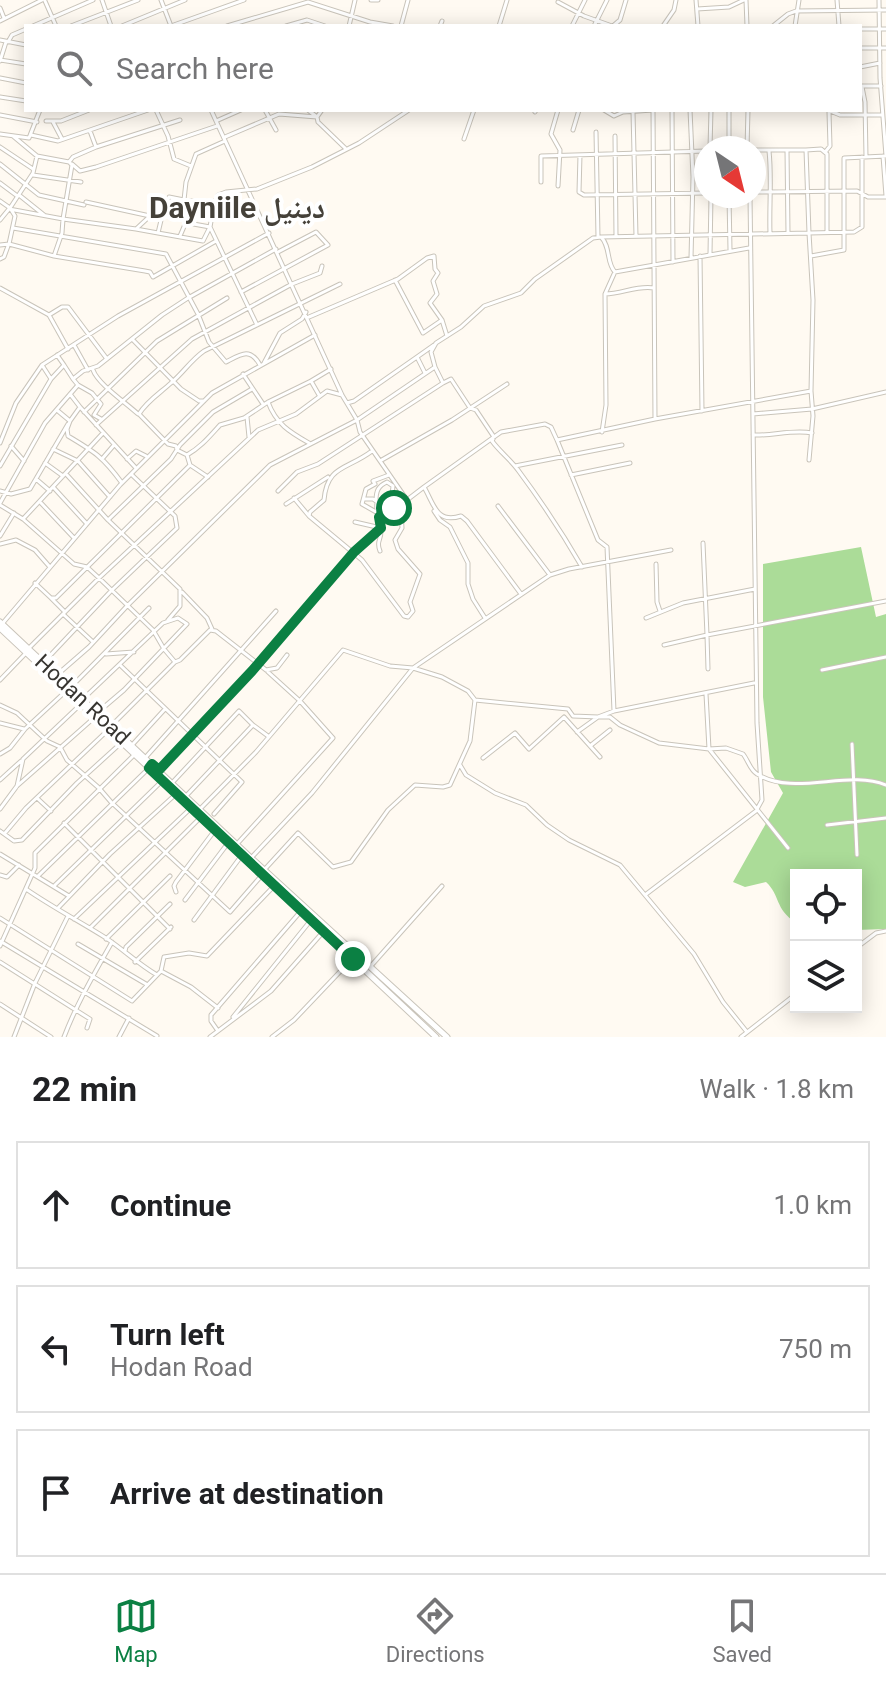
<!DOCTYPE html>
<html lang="en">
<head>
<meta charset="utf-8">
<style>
	body { margin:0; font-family:Roboto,"Noto Naskh Arabic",sans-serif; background:#f6f6f6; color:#202124 }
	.controls { position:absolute; right:24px; bottom:24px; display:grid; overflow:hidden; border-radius:0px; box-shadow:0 4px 20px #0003 }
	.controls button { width:72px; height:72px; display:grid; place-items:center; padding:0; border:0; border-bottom:2px solid #e0e0e0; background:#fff; color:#202124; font:40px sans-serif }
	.compass { position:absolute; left:694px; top:136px; width:72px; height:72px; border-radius:50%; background:#fff; box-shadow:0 4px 20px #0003; rotate:145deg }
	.stop { position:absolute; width:24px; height:24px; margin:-18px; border:6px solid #0b8043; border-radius:50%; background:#fff }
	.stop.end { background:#0b8043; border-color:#fff; box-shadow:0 2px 8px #0008 }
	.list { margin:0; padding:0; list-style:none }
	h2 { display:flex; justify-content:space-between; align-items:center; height:104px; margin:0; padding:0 32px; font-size:34px }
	h2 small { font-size:26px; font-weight:400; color:#757577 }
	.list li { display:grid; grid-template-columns:52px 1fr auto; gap:24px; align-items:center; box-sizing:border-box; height:128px; margin:0 16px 16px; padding:0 16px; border:2px solid #e0e0e0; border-radius:0px }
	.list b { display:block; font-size:30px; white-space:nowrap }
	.list p { margin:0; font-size:26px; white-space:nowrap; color:#757577 }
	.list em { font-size:26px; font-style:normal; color:#757577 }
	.icon { flex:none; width:44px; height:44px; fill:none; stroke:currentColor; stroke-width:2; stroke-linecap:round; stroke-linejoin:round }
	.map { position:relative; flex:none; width:886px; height:1037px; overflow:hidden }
	.search { position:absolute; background:#fff; box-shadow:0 4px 20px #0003; left:24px; right:24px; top:24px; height:88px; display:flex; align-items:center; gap:20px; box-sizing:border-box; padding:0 28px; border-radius:0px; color:#757577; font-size:30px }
	.sheet { height:536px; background:#fff }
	nav { display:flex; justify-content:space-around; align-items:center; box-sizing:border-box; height:112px; border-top:2px solid #e0e0e0; background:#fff; font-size:22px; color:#757577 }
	nav a { display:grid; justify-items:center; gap:4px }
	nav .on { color:#0b8043 }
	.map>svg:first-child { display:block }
	.green { fill:#abdc98 }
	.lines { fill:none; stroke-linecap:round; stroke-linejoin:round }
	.street-casing { stroke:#c9c4ba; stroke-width:5 }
	.secondary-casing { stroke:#c9c4ba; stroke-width:7 }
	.street { stroke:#fff; stroke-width:3 }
	.secondary { stroke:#fff; stroke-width:5 }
	.route { stroke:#0b8043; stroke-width:10 }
	.labels { text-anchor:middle; stroke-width:8; stroke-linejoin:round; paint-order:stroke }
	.street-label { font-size:22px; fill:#373531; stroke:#fff }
	.district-label { font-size:30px; font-weight:bold; fill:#454139; stroke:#fff }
</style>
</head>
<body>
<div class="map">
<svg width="886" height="1037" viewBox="0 0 886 1037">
	<rect width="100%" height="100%" fill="#fffaf2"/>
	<path class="green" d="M861,547L876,617L886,614V929L856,930V875H796V923C774,908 781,896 766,882L745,887L733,882L783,793L771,772L763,697V564Z"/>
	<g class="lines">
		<g class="street-casing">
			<path id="street" d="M102,0L111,26
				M161,0L171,26L244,0
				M371,0H378
				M696,0L698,26
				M746,0L747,26
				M837,0L839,26
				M879,0L880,78L886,156
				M45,1L56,26
				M558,2L584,16L612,26
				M0,8L4,18
				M697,9L729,7L744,0
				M0,21L42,0
				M33,26L93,0
				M71,26L138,0
				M122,26L185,0
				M227,26L308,2L370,22L393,26
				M286,26L307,20L325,26
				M349,26L355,0
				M401,26L408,0
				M440,26L442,21
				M499,26L507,0
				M572,26L585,0
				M594,26L607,0
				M613,26L620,20L626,0
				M663,26L674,10L676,0
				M773,26L788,14L796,11L886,10
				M795,26L799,0
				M860,29H886
				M0,40L26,45
				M8,42L12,35L26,29
				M860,48H886
				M0,60L26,64
				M0,61L6,42
				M860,67L880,63
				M0,78L26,83
				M860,86H881
				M862,87L865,102L866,157
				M0,97L26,101
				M156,110L168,136L174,159L191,166
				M211,110L342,395L357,420L360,432L407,500L424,487C434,504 436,524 461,516L467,521L521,594
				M265,110L276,130
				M322,110L317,117L318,122L345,148
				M558,110L551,134L560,150L558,186
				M604,110L614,116L623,112L653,110
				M653,110L655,419
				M672,110L673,262
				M690,110L693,177L691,258
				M729,110V148
				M828,110L840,115H882
				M535,112L536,110
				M633,112L636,236
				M0,115L37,122
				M46,121H61L89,110
				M216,121L241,110
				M53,122L62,139
				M573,130L579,110
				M596,132L598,237
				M0,134L29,138L40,110
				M31,135L58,141L148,110
				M13,136L37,156L69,162L73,157L96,147L90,131
				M615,136L616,236
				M225,137L279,114L317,117L308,110
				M464,139L474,110
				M225,141L196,154L186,182L184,200L214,204L218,195L226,192L257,189L312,167L359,143L409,110
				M0,147L33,169
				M96,147L180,120
				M710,148L711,110
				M747,148L748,110
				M754,150H806L809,233L854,232L862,227V157
				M787,150L788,233
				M806,150L821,149L827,154V232
				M769,151C772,179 769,205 770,233
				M826,151L830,146L829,112
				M580,155L579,192L584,195L706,193
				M883,156L886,196
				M0,164L39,195L84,205
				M72,164L80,171L96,167L217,126
				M33,175L81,182
				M541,182V156L706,151
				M0,183L16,195
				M754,192L857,191L868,197H886
				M19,195L44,215
				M729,196L730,250
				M0,201L10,208L15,216L9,244
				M86,202L150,216
				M214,204L210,227L257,325
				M10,208L33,173L37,156
				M0,220L9,209L63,219L72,165L69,162
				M13,228L166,254L198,314L209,342L226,362C241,354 250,347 260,365
				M136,229L158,233
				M180,236L186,222
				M601,237L809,233L813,300L811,391
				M0,245L9,244L54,256L62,233L63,219L136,229L150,216H162L169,197L184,200L186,207L182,218L188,223L210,227L203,241L158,233L162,216
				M710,254L711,196
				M54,256L145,271L150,272L153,277L216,241
				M700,256L702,411
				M811,256L844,250V158L886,156
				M0,259L4,257L8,246
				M395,280L423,333L442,320
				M0,288L49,315L62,307H68L107,359
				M241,292L328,245L316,232L278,252
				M605,294C622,294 637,285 654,288
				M49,315L68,349
				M309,317L398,279L427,258L434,256L435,269L438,273L433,281L437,294L430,303L442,320L447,336
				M133,340L181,389L199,401H204
				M74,345L88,370
				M264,363L280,333L302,319L306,312
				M42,365L51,379
				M64,365L73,379
				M435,367L431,352L436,343L461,327L484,306L521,293L535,279L593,238L601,237C611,247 606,263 615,272L749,248
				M93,370C98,384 125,402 138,414
				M425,373L417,357L434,345
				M243,374L263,404
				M311,381L331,369
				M78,385L92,393L101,404L94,415L101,419
				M319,395L311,381L268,402L244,418L220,425C209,437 201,447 187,455L177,450L176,446L168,444L139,414C147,401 160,393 171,383C183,373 191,360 204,351L340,284
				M268,402C276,424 290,432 309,443
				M347,403L354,401L417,357
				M80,407L135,467
				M58,411L70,421L67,429L68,436C95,452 103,457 122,483
				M84,412L157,341L227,298
				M753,414L812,409L886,392
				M247,417L249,437
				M70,421L80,407L70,394
				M96,425L192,339L292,284L320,273L322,266
				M602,432L606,405L605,294L614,274
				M753,435C772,436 794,429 812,433
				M557,440L655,419L811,391L813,416L809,460
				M0,443L16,403L42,365L118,316L269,233
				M11,446L24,461
				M53,449L78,461L110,497
				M372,451C347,470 327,465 324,500L310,512L309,516L362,560L404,616L408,617L413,611L410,602L420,574L398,549L395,540L402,528L401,509L407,500
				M187,455L190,465L208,477
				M102,459L114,445
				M127,459L136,451L146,456
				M380,461L452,420L507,384
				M45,463L63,476
				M0,466L51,379L64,365L57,355
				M515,466L622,445
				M67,475L108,520L171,459L180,445L213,412L252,389
				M571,475L630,463
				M36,479L50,491
				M424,487L501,432L545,424L551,427L557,440L598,540L607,547L614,711L754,683
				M54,488L87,524
				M0,491L11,494L30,489L68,424
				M278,491L297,472L318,464L443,383
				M294,498L309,516
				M364,499H373C379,503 386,510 394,508L391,505L393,486L387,482C378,486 376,491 376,501
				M0,503L45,423L78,385L73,379L83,371L98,366L162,315L188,298L276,249
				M41,503L74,538
				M377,503C375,514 382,521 381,531C381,541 376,541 380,551
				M286,504L328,477
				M0,505L23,519L103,433
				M498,506L550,575
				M434,511L440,520L450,527L468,563V584L473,599L485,618
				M376,512L362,504L366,489L375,484L373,481L389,475
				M23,519L74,564L87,567L99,578L258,430L296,414L327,391L342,395
				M108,520L180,589V606L168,620
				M355,522L381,528
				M0,536L14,513
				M0,544L16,540L35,550L49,566
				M656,564L657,602L660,611
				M35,583L51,598H56L190,465
				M182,592L207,618L212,629
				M51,598L65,612
				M63,614L92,641
				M646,618L683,603L755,589
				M2,624L120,485L212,393L315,335
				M664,645L707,635L703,543
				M29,648L99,578L153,630L164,649L175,662L180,660L210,630L216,631L266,670L277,668L287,655
				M106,654L134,652
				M44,662L111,591L177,528L175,516L131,474
				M120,665L242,782L214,814
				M708,669L707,635L886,601
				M822,670L886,657
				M58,674L89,647L127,606L270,465L357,420L435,367L443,383L451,379L470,408L476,410L494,437L492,441C500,452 510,459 518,470C541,501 563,534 582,567
				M0,680L25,654
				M71,687L149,608
				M706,694L709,749L726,748L743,754C748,760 750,770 757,774C794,797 848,769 886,785
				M83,699L163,623L178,618L187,624L124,690L97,713
				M0,705L17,713L47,741L60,747L67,760L99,788L111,802L230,912L262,875
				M0,723L24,729
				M111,726L175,662
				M577,732L598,717H610L620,725L659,743L709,749L788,848
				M133,744L165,709
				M852,744L857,855
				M590,746L610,730
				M0,754L10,748L25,729L66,691
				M145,758L276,611
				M483,758L515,733L529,749L564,717L600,757
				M460,765L466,775L495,793L526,805L547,825L569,840L620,865L694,954L723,1002L747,1032
				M160,770L252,671L354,552L381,528
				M0,780L21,761
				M172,783L239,711L253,725
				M17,786L23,759L81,704
				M186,796L253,725L268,736
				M37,798L51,811
				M0,809L17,786L95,717
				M200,809L256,752L343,650L390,666L413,668L442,677L468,691L475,700L568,709L573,716L598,717L614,711
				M64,823L170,929
				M827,825L886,818
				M0,831L14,841L22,840L77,783L121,743
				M5,833L26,808L108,730
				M237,844L333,738L300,701L268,672
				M0,854L69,896
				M251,858L312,793L413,668L550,575L569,569L671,550
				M265,869L298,833L333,867L351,862L388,810L415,785L443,787L450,785L470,741L475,700
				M0,875L7,877L19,865
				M38,876L150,767
				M55,885L162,781
				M26,889C52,907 79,921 106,938C124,950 138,964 157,975
				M176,892L174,886L176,882L215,830
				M645,895L756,811L762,800L757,723L750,196
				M185,900L228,843
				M58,908L110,854L176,794
				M0,918L132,1001L161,971L164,957L189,953L207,956L274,886
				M74,919L190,809
				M194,920L242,855
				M90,928L200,818
				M106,939L170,876
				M0,941L157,1036
				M78,944L146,984
				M0,946L35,868V853L134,755
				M856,948L876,933L886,931
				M125,951L126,947L170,904
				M0,962L90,1019L87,1028
				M135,962L171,927
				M370,967L442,886
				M161,971L191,987L218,1008
				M0,1004L51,1037
				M233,1017L311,920
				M218,1031L211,1021V1015L301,911
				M14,1037L35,983L68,916
				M64,1037C77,1003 94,974 112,942
				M119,1037L129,1018
				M210,1037L271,991L323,932
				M272,1037L294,1020L352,959
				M741,1037L796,994"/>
		</g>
		<g class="secondary-casing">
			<path id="secondary" d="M0,622L251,858L447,1037
				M0,628L436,1037"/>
		</g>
		<use href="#street" class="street"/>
		<use href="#secondary" class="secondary"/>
	</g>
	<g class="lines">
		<path class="route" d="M353,959L149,768L152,764L159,770L252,671L354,552L381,528L379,517L388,509L394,508"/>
	</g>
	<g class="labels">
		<g class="street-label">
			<text transform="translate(83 699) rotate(43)" y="8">Hodan Road</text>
		</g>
		<g class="district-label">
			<text x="237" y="218">Dayniile دينيل</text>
		</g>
	</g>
</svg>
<div class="controls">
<button><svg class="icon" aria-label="locate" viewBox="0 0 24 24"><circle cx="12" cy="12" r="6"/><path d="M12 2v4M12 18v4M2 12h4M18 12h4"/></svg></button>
<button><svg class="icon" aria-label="layers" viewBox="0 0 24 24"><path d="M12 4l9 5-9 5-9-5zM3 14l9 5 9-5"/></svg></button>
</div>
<svg class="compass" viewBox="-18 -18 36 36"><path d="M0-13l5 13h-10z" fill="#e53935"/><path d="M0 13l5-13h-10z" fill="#757577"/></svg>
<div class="stop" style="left:394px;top:508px"></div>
<div class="stop end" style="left:353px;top:959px"></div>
<div class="search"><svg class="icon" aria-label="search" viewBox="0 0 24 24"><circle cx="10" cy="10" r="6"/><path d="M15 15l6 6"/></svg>Search here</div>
</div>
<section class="sheet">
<h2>22 min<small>Walk · 1.8 km</small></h2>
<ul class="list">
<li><svg class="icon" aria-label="ahead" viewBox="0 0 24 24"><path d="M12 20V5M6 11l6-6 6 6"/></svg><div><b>Continue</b></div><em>1.0 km</em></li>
<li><svg class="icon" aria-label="left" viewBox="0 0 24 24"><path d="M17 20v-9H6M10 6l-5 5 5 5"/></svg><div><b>Turn left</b><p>Hodan Road</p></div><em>750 m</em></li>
<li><svg class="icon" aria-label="arrive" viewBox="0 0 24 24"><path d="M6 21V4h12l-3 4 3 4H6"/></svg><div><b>Arrive at destination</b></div></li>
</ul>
</section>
<nav>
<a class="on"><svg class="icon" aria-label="map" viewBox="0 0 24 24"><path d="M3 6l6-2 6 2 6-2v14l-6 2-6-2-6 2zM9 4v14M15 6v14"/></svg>Map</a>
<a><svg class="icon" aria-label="directions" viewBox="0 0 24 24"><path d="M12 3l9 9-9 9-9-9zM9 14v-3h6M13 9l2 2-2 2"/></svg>Directions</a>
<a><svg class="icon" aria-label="saved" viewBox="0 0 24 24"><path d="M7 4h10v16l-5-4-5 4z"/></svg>Saved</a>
</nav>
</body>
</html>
